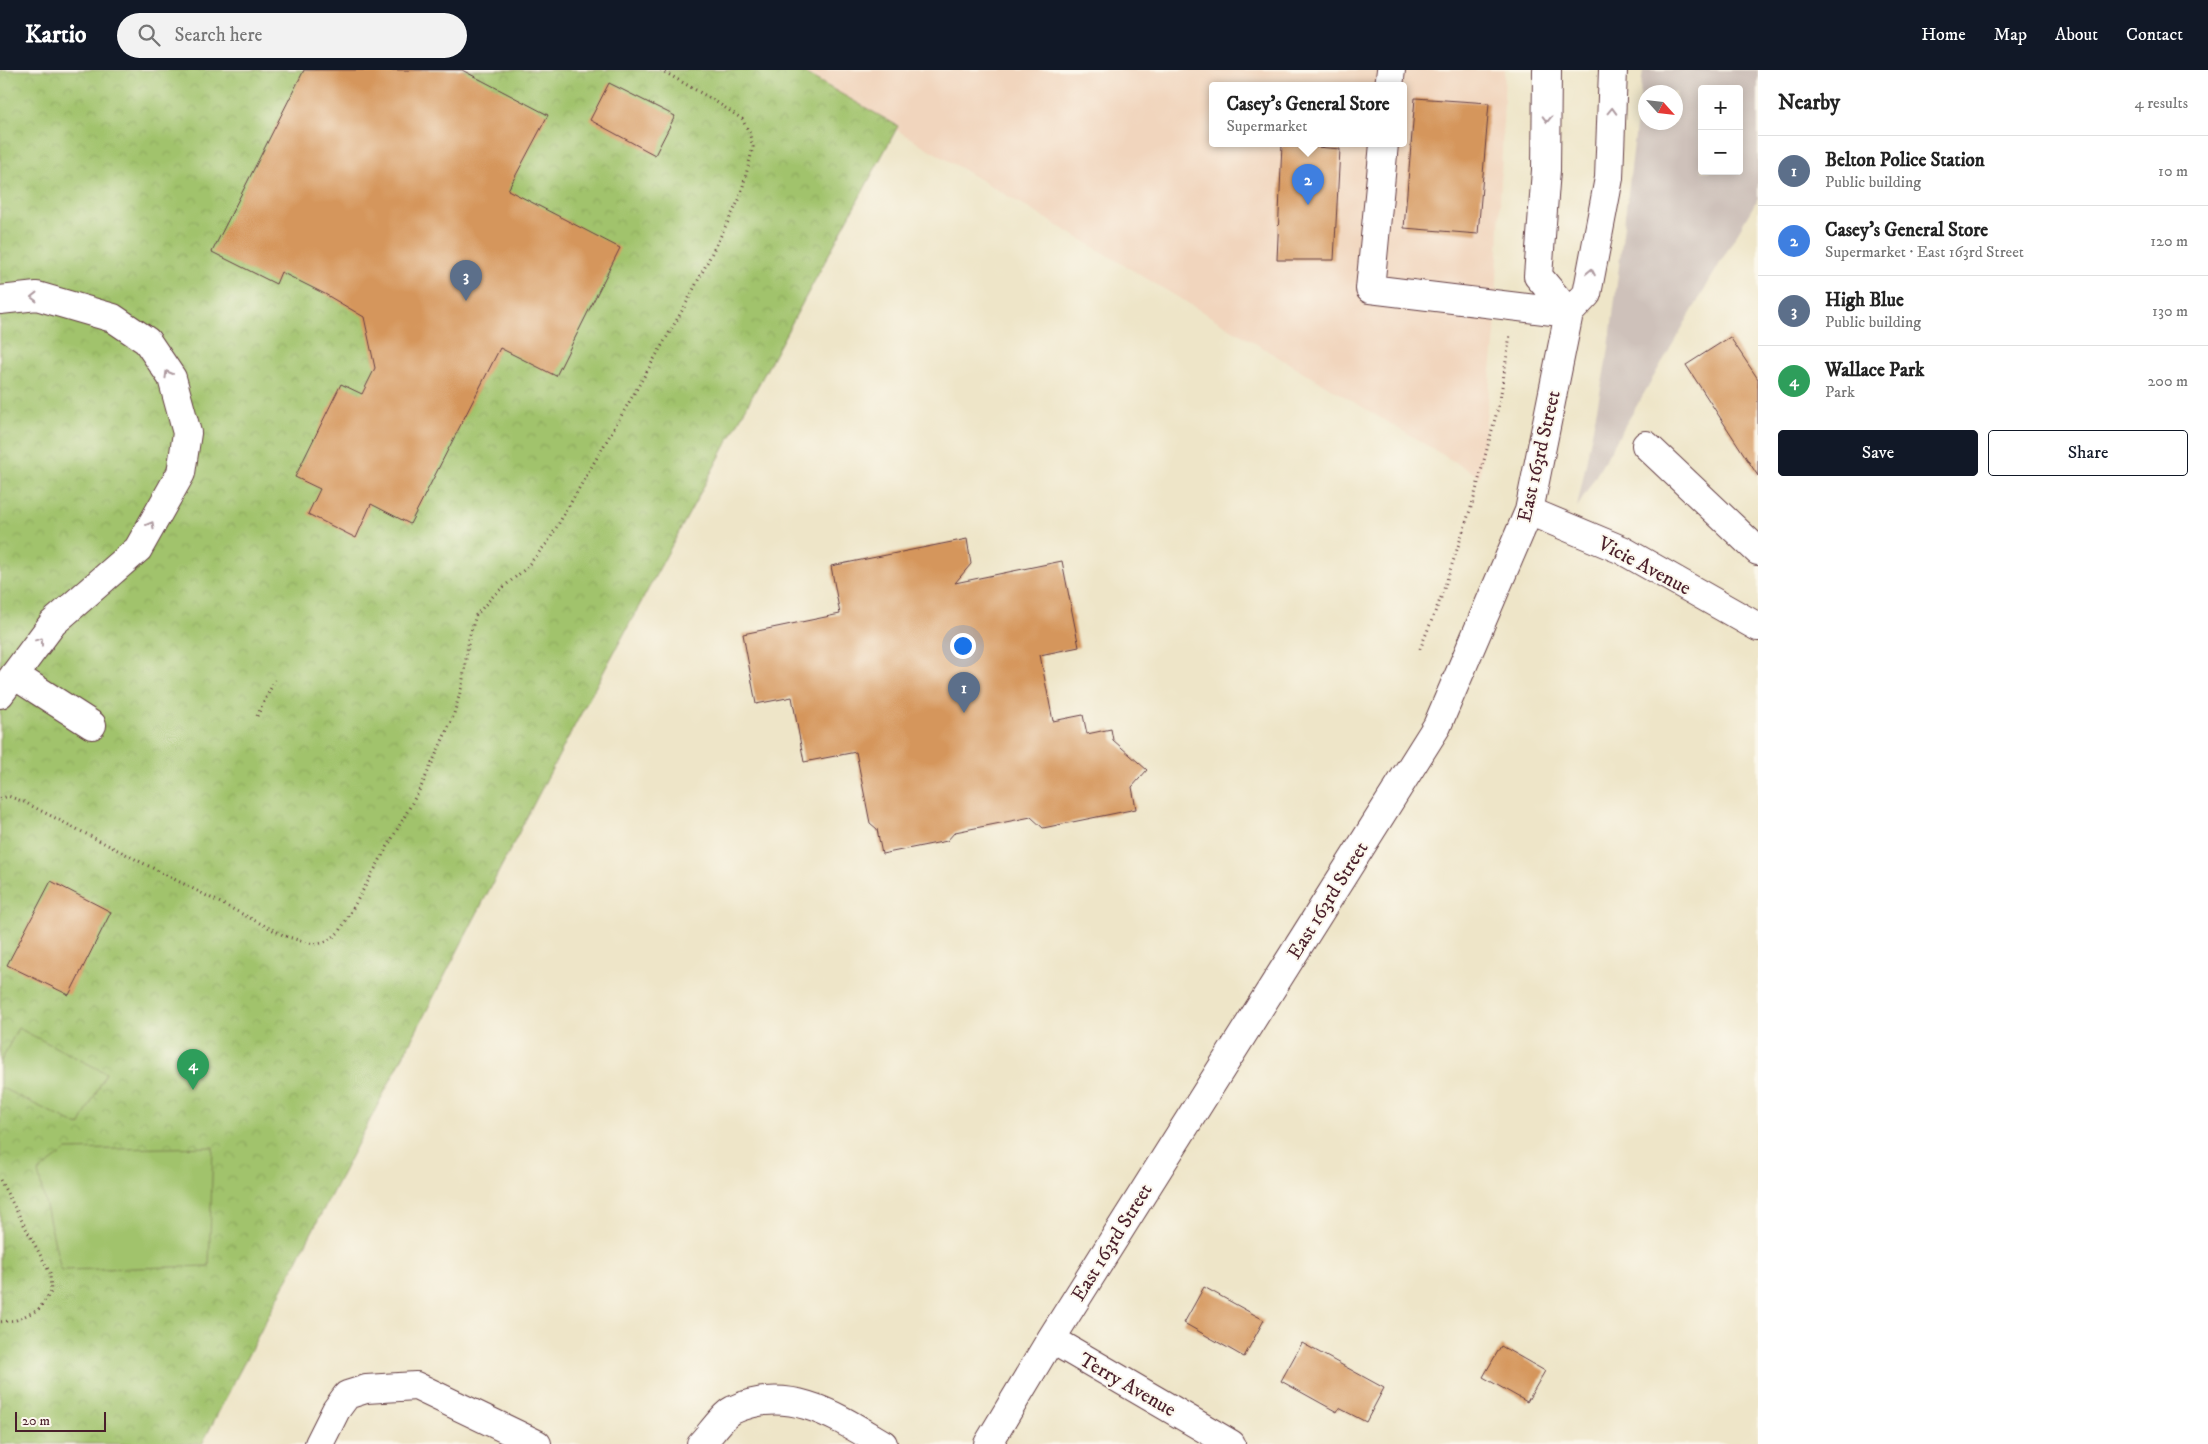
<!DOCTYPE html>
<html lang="en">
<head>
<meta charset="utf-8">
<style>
	body { margin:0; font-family:"IM FELL DW Pica",serif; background:#f2f2f2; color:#222 }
	.controls { position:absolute; right:15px; top:15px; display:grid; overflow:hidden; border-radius:5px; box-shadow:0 2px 12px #0003 }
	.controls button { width:45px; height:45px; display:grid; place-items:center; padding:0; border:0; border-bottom:1px solid #e0e0e0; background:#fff; color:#222; font:25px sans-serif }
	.compass { position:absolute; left:1638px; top:15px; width:45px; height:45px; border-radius:50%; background:#fff; box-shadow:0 2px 12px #0003; rotate:117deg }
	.scale { position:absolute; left:15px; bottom:12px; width:91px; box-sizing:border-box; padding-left:5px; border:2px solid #4a1f2b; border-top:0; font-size:14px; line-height:18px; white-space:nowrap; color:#4a1f2b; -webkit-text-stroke:4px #fbf7ec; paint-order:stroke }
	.you { position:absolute; left:962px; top:575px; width:18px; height:18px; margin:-12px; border:4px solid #fff; border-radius:50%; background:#1a73e8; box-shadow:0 0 0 8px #1a73e833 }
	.badge { display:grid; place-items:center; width:32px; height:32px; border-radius:50%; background:#111827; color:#fff; font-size:16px; font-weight:700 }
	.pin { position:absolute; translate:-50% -41px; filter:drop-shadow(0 1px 2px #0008) }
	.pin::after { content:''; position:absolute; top:26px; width:18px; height:15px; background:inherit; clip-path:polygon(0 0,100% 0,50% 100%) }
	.popup { position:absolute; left:1209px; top:12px; width:198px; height:65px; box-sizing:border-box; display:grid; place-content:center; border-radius:5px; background:#fff; filter:drop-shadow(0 1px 4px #0005); font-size:16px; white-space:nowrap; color:#767676 }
	.popup b { font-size:19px; color:#222 }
	.popup::after { content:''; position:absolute; left:50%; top:100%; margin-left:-10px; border:10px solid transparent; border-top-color:#fff }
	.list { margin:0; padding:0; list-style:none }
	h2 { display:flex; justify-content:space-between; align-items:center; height:65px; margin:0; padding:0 20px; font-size:21px }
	h2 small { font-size:16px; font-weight:400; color:#767676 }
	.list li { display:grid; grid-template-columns:32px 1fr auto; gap:15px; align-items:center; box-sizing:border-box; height:70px; padding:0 20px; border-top:1px solid #e0e0e0 }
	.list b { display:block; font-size:19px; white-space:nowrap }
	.list p { margin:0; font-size:16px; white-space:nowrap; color:#767676 }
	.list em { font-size:16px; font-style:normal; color:#767676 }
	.actions { display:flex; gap:10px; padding:15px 20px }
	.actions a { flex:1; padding:11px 0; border:1px solid #111827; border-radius:5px; text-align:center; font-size:18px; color:#111827 }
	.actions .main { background:#111827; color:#fff }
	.icon { flex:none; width:28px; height:28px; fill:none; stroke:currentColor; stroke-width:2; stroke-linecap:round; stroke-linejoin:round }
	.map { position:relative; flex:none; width:1758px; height:1374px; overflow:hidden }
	header { display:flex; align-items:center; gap:30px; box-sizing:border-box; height:70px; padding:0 25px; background:#111827; color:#fff }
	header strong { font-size:24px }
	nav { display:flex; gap:28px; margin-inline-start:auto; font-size:18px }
	.search { width:350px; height:45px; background:#f2f2f2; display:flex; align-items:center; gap:12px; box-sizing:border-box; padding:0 18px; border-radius:28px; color:#767676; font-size:19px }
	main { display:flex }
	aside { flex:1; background:#fff }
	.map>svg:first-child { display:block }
	.built { fill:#f1d5bd; fill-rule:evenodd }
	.industrial { fill:#cec1ba; fill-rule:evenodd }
	.park { fill:url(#park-crowns); stroke:#76714c }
	.garden { fill:#a1c36c; stroke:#76714c }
	.building { fill:#d5965b }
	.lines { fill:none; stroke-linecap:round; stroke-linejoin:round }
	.minor-casing { stroke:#633d43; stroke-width:30 }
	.path { stroke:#633d43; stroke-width:3; stroke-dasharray:1 4; stroke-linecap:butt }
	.minor { stroke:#fff; stroke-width:28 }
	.oneway { stroke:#ae9aa0 }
	.labels { text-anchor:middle; stroke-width:4; stroke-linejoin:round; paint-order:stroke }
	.street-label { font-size:20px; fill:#4a1f2b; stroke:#fbf7ec }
</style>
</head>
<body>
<header>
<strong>Kartio</strong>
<div class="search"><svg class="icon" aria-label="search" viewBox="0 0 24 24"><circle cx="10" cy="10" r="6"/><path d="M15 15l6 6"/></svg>Search here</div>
<nav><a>Home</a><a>Map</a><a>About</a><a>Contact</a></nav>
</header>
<main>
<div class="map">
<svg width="1758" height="1374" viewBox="0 0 1758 1374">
	<defs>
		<pattern id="park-crowns" width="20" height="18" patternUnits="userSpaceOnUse" patternTransform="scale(1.25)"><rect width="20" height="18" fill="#a1c36c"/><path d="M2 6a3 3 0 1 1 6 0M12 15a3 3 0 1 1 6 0" fill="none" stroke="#8ca75e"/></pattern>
	</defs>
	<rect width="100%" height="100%" fill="#fbf7ec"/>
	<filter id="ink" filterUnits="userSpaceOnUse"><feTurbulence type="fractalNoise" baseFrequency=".02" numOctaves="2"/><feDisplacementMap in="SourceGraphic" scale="10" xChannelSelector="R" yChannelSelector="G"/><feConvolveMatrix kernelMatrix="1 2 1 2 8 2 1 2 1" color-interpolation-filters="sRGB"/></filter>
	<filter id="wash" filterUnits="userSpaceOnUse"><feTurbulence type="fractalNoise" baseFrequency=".0096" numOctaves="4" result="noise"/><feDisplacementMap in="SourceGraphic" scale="20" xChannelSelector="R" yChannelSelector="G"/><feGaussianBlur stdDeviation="1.12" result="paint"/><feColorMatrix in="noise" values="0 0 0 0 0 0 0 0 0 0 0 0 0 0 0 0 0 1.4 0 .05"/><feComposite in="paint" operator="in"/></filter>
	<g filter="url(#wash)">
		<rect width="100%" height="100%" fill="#eee5c8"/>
		<path class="built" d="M796,0H1505L1495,263L1480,407ZM1213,16H1403V74H1213Z"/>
		<path class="industrial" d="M1643,0H1758V128L1577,438L1609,278ZM1702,19H1739V101H1702ZM1646,22H1676V52H1646Z"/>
		<path class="park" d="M0,0H799L898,56L569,666L202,1374H0Z"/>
		<path class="garden" d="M18,958L106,1003L79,1056L0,1017V993Z
			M213,1077L209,1196L61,1200L38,1102L67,1080Z"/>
		<g id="blocks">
			<path class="building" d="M304,0H462L548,45L508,120L620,178L556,306L500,278L410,454L371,434L356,468L308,444L320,419L295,407L341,314L362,324L375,298L364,247L325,224L281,202L276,214L212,182Z
				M609,13L675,46L655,85L590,50Z
				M1415,28L1489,33L1478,164L1404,158Z
				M1282,74L1340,79L1334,190H1277Z
				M1730,267L1758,309V406L1686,295Z
				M967,469L971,494L955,513L1062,491L1079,577L1040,585L1053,651L1083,645L1087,664L1111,659L1113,670L1147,700L1132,717L1136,739L1043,758L1031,747L955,762L947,771L882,784L877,759L870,753L856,682L804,692L792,627L756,634L743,564L840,544L831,496Z
				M51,811L111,842L69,925L7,895Z
				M1204,1217L1264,1250L1244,1287L1184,1253Z
				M1302,1273L1384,1318L1366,1352L1339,1338L1337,1342L1281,1311Z
				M1501,1276L1545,1301L1527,1332L1483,1307Z"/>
		</g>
	</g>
	<g filter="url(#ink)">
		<use href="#blocks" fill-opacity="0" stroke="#633d43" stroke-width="1"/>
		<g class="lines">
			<g class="minor-casing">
				<path id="minor" d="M1547,0L1546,100L1538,206L1569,243
					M1389,16L1391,0
					M1384,74L1370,219L1569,243
					M0,230L37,226L113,248L147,271L172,308L187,363L181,403L138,479L53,553L0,624
					M1646,375L1758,481
					M1529,441L1622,480L1758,557
					M14,605L92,655
					M1051,1269L1231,1374
					M319,1374L336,1340L347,1325L366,1319L416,1316L537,1374
					M701,1374C709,1366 723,1345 733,1340C789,1314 836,1346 883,1374
					M988,1374L1051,1269L1437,656L1529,441L1569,243L1587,224L1609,108L1613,0"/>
			</g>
			<path class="path" d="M1420,579L1442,525L1474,428L1500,330L1510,265
				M257,646L275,610
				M0,729L8,726L24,732L285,866C310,873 319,881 340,861L421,717L453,647L462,616L469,568L476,545L495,524L524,500L548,472L686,234L740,128L753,77L749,62L742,49L715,31L661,0
				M0,1110L50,1203L51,1222L38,1240L16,1250L0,1252"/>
			<use href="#minor" class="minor"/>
		</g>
		<defs><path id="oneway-chevron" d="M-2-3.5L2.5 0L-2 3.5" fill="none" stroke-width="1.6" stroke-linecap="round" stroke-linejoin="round" transform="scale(1.25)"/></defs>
		<g class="oneway">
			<use href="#oneway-chevron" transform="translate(1612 41) rotate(-88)"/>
			<use href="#oneway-chevron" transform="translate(1547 49) rotate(91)"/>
			<use href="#oneway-chevron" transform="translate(1591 202) rotate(-79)"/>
			<use href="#oneway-chevron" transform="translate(34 227) rotate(-180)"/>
			<use href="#oneway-chevron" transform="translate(168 304) rotate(-120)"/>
			<use href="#oneway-chevron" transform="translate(151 455) rotate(-60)"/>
			<use href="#oneway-chevron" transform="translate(40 571) rotate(-53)"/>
		</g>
	</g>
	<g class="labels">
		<g class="street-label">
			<text transform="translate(1538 386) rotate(-77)" y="7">East 163rd Street</text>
			<text transform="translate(1645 495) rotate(28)" y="7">Vicie Avenue</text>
			<text transform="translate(1327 830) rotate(-58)" y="7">East 163rd Street</text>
			<text transform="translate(1111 1172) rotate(-58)" y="7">East 163rd Street</text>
			<text transform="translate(1128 1314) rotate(30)" y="7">Terry Avenue</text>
		</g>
	</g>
</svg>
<div class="controls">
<button>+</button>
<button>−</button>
</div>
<svg class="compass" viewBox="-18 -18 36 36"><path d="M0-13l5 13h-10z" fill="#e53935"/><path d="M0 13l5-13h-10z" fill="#767676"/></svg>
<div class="scale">20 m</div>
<div class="you"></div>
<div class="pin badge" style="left:964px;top:643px;background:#5c6f8a">1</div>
<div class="pin badge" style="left:1308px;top:135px;background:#3f7fe0">2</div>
<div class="popup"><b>Casey's General Store</b>Supermarket</div>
<div class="pin badge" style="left:466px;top:231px;background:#5c6f8a">3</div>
<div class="pin badge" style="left:193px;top:1020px;background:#2e9e5b">4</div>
</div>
<aside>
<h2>Nearby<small>4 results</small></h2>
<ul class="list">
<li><span class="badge" style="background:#5c6f8a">1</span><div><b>Belton Police Station</b><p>Public building</p></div><em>10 m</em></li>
<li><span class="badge" style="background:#3f7fe0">2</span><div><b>Casey's General Store</b><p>Supermarket · East 163rd Street</p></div><em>120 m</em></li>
<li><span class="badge" style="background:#5c6f8a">3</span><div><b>High Blue</b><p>Public building</p></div><em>130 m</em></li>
<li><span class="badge" style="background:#2e9e5b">4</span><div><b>Wallace Park</b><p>Park</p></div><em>200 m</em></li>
</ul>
<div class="actions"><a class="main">Save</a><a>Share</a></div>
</aside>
</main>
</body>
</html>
